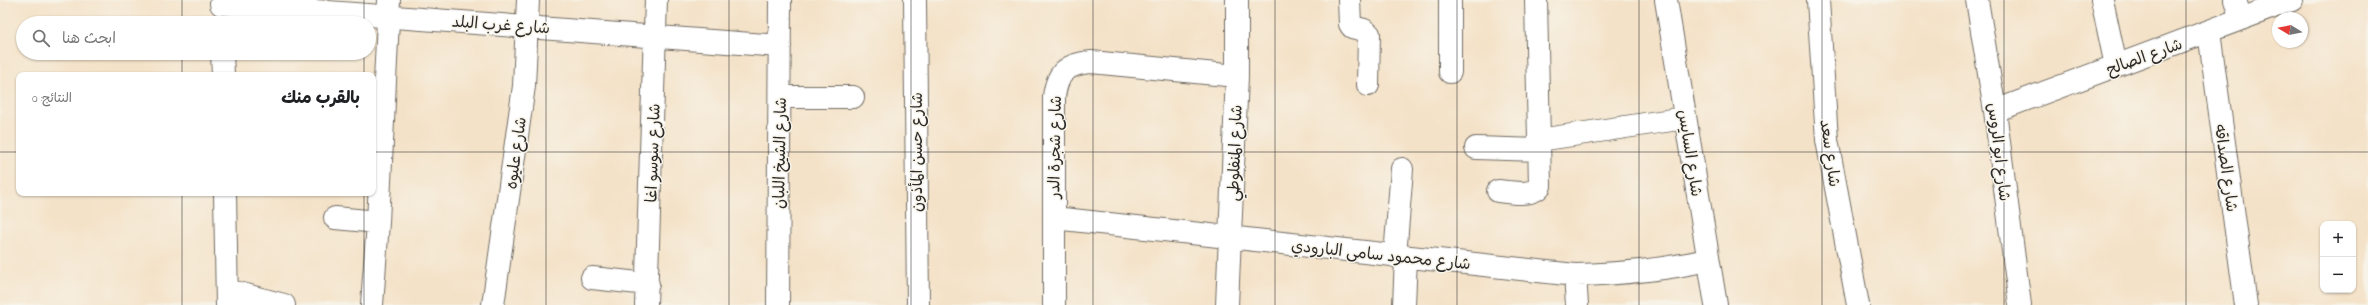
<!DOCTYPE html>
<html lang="ar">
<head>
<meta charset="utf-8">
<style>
	body { margin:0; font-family:"Indie Flower","Playpen Sans Arabic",sans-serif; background:#f2f2f2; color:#202124; direction:rtl }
	.controls { position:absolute; right:12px; bottom:12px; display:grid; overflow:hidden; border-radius:8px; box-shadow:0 1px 3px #0004 }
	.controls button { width:36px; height:36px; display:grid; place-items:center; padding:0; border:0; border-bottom:1px solid #e0e0e0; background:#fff; color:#202124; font:20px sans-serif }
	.compass { position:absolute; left:2272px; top:12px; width:36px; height:36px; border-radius:50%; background:#fff; box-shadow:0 1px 3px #0004; rotate:280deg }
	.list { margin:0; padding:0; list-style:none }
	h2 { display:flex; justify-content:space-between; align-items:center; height:52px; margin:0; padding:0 16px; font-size:17px }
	h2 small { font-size:13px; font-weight:400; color:#757577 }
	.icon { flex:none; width:22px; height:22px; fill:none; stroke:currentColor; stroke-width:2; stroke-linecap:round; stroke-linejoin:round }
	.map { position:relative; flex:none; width:2368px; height:305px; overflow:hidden; direction:ltr }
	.search { position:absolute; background:#fff; box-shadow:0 1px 3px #0004; left:16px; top:16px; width:360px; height:44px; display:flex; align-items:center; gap:10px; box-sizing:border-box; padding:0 14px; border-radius:22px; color:#757577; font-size:15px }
	.panel { position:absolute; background:#fff; box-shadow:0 1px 3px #0004; left:16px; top:72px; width:360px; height:124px; border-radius:8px; direction:rtl }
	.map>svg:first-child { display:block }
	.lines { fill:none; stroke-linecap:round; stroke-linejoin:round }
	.minor-casing { stroke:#716b62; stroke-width:24 }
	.minor { stroke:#fff; stroke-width:22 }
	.grid { fill:none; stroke:#2b2b2b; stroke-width:1; stroke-opacity:0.55 }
	.labels { text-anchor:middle; stroke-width:3; stroke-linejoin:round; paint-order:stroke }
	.street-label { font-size:16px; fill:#2b2b2b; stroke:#f7f3e8 }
</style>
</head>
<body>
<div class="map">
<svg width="2368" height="305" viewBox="0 0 2368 305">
	<rect width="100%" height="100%" fill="#f7f3e8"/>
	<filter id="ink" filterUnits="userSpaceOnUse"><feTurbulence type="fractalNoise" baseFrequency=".025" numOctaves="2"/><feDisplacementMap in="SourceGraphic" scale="8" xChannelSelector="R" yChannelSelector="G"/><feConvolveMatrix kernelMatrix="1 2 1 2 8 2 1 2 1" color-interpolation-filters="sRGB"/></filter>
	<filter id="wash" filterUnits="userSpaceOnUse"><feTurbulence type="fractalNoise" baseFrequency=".012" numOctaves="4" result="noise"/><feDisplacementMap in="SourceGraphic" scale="16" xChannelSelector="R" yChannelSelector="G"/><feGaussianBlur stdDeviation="0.9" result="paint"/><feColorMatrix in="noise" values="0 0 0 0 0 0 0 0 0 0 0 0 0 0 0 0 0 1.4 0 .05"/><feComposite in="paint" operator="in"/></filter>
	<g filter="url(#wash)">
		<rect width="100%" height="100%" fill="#f4e2c8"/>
	</g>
	<g filter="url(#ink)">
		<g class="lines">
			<g class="minor-casing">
				<path id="minor" d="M915,0L918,305
					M1349,0L1350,24L1352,27L1364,30L1369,34L1368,85
					M1666,0L1716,305
					M1818,0L1827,140L1858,305
					M1977,0L1995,111L2020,305
					M2102,0L2116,66
					M2235,0L2241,19
					M221,4L780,46
					M2209,32L2246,305
					M222,53L223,75
					M1450,72V0
					M780,97H853
					M1995,111L2292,0
					M1539,140L1685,118
					M1476,148L1539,150
					M1498,191C1510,192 1532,197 1540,186L1536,0
					M225,193L227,305
					M335,218L378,222
					M1054,218L1575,275C1621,274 1663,270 1707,260
					M1395,256L1402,169
					M1575,275L1577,305
					M592,278L648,284
					M227,290L284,305
					M372,305L378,222L389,0
					M493,305L524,86L528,0
					M646,305L656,0
					M778,305L780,0
					M1054,305V97C1057,72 1067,64 1091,62L1237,76
					M1227,305L1237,76V0
					M1404,305L1406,257"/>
			</g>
			<use href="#minor" class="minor"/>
		</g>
	</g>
	<path class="grid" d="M182,0V23M364,0V23M546,0V305M729,0V305M911,0V305M1093,0V305M1275,0V305M1457,0V305M1639,0V305M1822,0V305M2004,0V305M2186,0V305M182,53V75M364,53V75M0,152H19M373,152H2368M182,193V305M364,193V305"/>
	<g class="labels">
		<g class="street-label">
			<text transform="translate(501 24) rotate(4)" y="6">شارع غرب البلد</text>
			<text transform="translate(2144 56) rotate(-20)" y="6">شارع الصالح</text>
			<text transform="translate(1054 147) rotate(-89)" y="6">شارع شجرة الدر</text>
			<text transform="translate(916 152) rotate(-90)" y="6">شارع حسن المأذون</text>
			<text transform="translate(2000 152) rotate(83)" y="6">شارع ابو الروس</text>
			<text transform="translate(515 153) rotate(-82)" y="6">شارع عليوه</text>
			<text transform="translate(652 153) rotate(-88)" y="6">شارع سوسو اغا</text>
			<text transform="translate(779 153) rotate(-89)" y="6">شارع الشيخ اللبان</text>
			<text transform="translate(1234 153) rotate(-88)" y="6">شارع المنفلوطي</text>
			<text transform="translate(1691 153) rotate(81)" y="6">شارع السايس</text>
			<text transform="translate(1831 153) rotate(82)" y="6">شارع سعد</text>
			<text transform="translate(2227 168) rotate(82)" y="6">شارع الصداقه</text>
			<text transform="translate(1381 254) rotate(6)" y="6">شارع محمود سامى البارودي</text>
		</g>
	</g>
</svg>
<div class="controls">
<button>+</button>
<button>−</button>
</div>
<svg class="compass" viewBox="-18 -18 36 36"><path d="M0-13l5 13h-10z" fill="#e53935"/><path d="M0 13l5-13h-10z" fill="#757577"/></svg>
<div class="search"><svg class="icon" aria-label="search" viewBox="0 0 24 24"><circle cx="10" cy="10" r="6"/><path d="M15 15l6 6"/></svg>ابحث هنا</div>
<section class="panel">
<h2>بالقرب منك<small>النتائج: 0</small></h2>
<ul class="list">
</ul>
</section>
</div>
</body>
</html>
